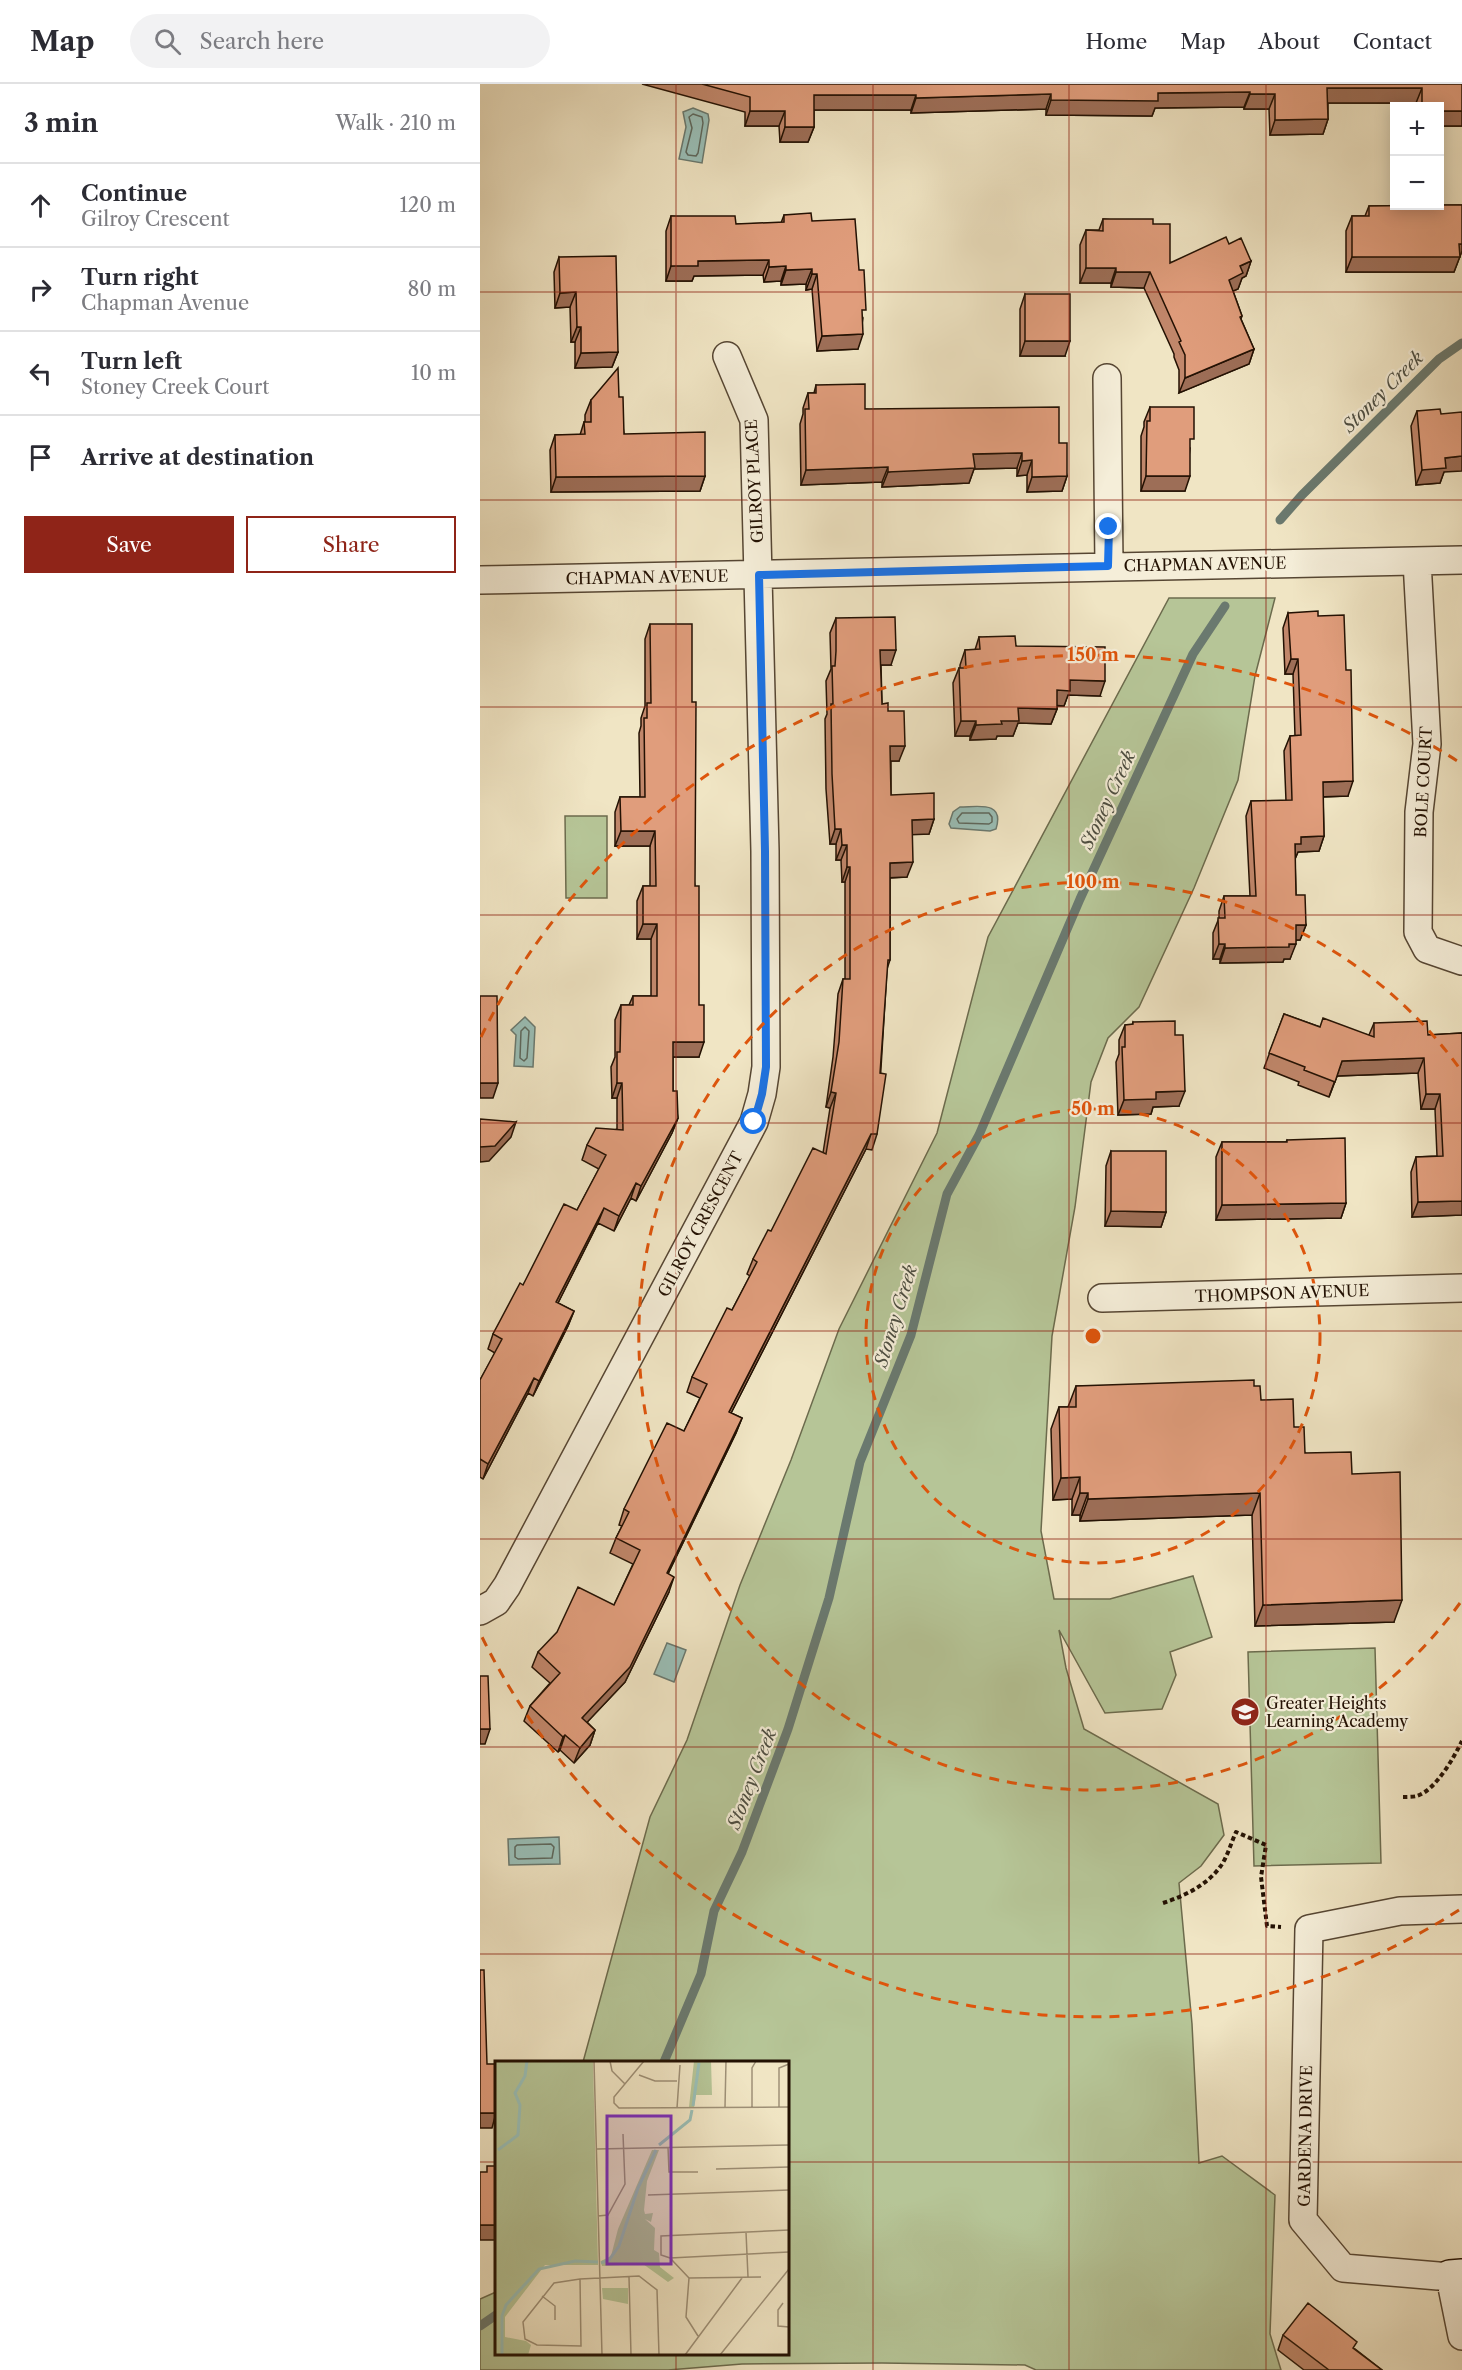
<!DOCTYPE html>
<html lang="en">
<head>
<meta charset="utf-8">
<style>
	body { margin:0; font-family:"Libre Caslon Text",serif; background:#f2f2f3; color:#2b2b33 }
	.controls { position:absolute; right:18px; top:18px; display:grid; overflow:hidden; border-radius:0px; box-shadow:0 3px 15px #0003 }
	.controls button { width:54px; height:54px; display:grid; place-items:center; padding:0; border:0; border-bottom:2px solid #e1e1e2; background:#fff; color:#2b2b33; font:30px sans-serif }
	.stop { position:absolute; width:18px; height:18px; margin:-14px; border:4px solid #1a73e8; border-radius:50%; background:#fff }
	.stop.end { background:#1a73e8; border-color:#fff; box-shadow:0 2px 6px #0008 }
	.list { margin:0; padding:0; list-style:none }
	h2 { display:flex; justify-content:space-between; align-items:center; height:78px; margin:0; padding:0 24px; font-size:26px }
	h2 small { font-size:20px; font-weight:400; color:#7c7c81 }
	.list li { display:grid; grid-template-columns:39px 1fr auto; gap:18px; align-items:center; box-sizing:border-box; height:84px; padding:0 24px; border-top:2px solid #e1e1e2 }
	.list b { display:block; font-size:22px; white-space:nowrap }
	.list p { margin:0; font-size:20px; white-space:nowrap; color:#7c7c81 }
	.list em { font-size:20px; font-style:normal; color:#7c7c81 }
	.actions { display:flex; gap:12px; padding:18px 24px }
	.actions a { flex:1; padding:14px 0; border:2px solid #8f2418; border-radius:0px; text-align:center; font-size:21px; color:#8f2418 }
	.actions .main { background:#8f2418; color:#fff }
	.icon { flex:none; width:33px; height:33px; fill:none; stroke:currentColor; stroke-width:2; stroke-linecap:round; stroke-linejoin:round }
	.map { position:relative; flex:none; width:982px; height:2286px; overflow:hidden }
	header { display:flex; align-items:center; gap:36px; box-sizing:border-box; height:84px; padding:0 30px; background:#fff; border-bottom:2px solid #e1e1e2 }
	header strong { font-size:28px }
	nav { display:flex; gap:33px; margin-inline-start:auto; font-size:21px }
	.search { width:420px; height:54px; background:#f2f2f3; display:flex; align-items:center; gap:15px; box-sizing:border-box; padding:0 21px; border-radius:33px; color:#7c7c81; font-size:22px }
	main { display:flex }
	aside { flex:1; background:#fff }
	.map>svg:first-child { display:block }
	.green { fill:#b6c597; stroke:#6c6b4d; stroke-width:1.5 }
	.water { fill:#9abfb7; stroke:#6a796f; stroke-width:1.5 }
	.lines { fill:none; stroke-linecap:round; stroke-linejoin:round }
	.shore { stroke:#5e685d; stroke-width:1.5 }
	.stream { stroke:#6a796f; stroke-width:9 }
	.street-casing { stroke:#564633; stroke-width:30 }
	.secondary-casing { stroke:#231103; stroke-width:36 }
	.path { stroke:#231103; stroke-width:4; stroke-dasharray:4.5 3; stroke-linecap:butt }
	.street { stroke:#f5eed9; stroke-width:27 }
	.secondary { stroke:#f5eed9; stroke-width:33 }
	.wall { fill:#c1876b; stroke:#231103; stroke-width:1.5 }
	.shaded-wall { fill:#9d6e57; stroke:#231103; stroke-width:1.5 }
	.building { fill:#e09d7c; stroke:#231103; stroke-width:1.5 }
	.route { stroke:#1a73e8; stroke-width:8 }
	.grid { fill:none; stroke:#8f2418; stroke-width:1.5; stroke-opacity:0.55 }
	.ring { fill:none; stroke:#de550c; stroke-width:3; stroke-dasharray:10 8 }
	.labels { text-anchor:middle; stroke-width:4.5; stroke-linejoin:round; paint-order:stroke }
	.street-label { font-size:16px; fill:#231103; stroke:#f5eed9 }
	.poi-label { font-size:16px; fill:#231103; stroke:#f5eed9; text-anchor:start }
	.water-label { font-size:18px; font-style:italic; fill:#4d4e42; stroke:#f5eed9 }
	.inset-river { fill:none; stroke:#9abfb7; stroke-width:3 }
	.inset-road { fill:none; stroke:#9e9077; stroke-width:1.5 }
	.view { fill:#7b2cbf; fill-opacity:0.15; stroke:#7b2cbf; stroke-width:3 }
	.inset-edge { fill:none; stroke:#231103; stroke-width:3 }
	.centre { fill:#de550c; stroke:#f5eed9; stroke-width:3 }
	.ring-label { font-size:18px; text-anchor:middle; font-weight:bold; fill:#de550c; stroke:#f5eed9; stroke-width:4.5; stroke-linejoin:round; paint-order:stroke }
</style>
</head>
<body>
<header>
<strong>Map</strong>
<div class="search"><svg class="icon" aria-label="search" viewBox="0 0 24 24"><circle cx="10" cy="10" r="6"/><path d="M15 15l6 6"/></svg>Search here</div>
<nav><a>Home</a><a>Map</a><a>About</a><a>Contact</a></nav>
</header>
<main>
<aside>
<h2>3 min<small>Walk · 210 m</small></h2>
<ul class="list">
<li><svg class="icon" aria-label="ahead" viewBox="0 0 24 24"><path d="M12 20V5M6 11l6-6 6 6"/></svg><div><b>Continue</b><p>Gilroy Crescent</p></div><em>120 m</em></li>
<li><svg class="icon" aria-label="right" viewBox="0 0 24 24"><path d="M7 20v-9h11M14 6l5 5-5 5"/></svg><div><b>Turn right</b><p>Chapman Avenue</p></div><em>80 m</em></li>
<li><svg class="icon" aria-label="left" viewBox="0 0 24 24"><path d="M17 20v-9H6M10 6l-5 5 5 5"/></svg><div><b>Turn left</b><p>Stoney Creek Court</p></div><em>10 m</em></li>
<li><svg class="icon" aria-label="arrive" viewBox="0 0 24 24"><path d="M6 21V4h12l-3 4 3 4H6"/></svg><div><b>Arrive at destination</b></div></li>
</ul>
<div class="actions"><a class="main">Save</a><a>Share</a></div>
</aside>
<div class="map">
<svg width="982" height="2286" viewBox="0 0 982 2286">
	<rect width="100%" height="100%" fill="#f0e5c4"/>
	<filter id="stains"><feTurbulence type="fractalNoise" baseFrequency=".00333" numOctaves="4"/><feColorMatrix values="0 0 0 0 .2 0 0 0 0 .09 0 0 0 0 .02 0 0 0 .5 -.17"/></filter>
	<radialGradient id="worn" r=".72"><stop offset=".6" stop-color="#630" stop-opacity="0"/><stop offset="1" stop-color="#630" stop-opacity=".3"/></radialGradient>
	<path class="green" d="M689,514H795L775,592L758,696L714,804L659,923L628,954L611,998L595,1123L572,1252L561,1447L574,1515H630L713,1492L732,1553L690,1568L696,1591L682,1625L625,1629L579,1546L586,1584L604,1645L738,1720L744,1751L721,1782L699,1799L712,1940L719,2079L742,2072L795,2111L790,2250L801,2286H556L545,2281L402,2279L262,2280L188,2286H0V2215L16,2208V2270H308V1978H103L170,1733L207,1656L260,1501L311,1376L359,1245L457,1049L508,853Z
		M85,732H127V814H86Z
		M895,1564L901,1779L774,1782L768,1568Z"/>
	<path class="water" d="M213,24L228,30L229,36L222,79L199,75L206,43L203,28Z
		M480,723C497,723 525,716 516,745L510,747L471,744L469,740L473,728Z
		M45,933L55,943L53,983L34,982L36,951L31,946Z
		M187,1559L206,1566L194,1598L174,1590Z
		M79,1753L80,1780L29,1781L28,1755Z"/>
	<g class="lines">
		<path class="shore" d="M213,30L222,33L223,39L218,69L216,72L208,71L206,68L212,44L209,33Z
			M482,729H509L512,733V738L509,740L479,739L477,735Z
			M45,943L49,947L47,974L44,977L40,974L41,947Z
			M71,1760L74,1763L72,1774L38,1775L35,1773V1763L37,1761Z"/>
		<path class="stream" d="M800,436L822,411L959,275L982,259
			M184,1978L221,1890L234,1827L262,1768L308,1645L349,1514L380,1378L431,1251L467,1110L499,1051L600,815L713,570L745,522
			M0,2242L16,2231"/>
		<g class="street-casing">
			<path id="street" d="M627,294L629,482
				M937,477L947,660L939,728L938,848L947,865L982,877
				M0,496L982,476
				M622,1214L982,1204
				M0,1527L16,1518L27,1502L274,1038L282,1010L286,983L285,767L274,336L247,272
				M982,1825L920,1827L829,1845L823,2136L863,2184L970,2193L982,2252"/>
		</g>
		<g class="secondary-casing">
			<path id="secondary" d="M970,2193L982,2192"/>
		</g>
		<path class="path" d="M923,1713C927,1713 933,1713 937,1712C956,1706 974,1673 982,1657
			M683,1819C704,1812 726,1802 740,1783C747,1774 751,1759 756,1748L786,1761L781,1793L787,1842L801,1843"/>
		<use href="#street" class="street"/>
		<use href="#secondary" class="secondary"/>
	</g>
	<path class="wall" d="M162,0H982V42H960V22H937L936,19H848V35L843,50L790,51L789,25H764V23L675,24L672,32L566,31V25L431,29V26H334V43L328,58H300L299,42H265V28Z
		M982,121V167L974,188H866V147L872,132H885L889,122Z
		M304,131L332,137L383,234L378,265L337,267L332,205L326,206V200L301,201V197L284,198L283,191L214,192L212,197H186V147L191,132L256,140L301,139Z
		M623,135L673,140L690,179L749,160L771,177L766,192L762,194L758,205L753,207L762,232L761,235L774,265L769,280L699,309V286L694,273V270L664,204L631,203V199H600V161L606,146H619Z
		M79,173L138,268L132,283L95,284V258H91L90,223L75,224L74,188Z
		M545,210L585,272H540V225Z
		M336,301L385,325L579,359L587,392L582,407L547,408V391L537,392V384L494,385L489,399L402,403V398L321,401L320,340L323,330V324L328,309H334Z
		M139,313L144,350L225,392L220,407L71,408L70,366L75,351H100L104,338H105V331L111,316Z
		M670,323L710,364L705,407H661V352L664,343V338Z
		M937,327L961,330L964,388L960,399L936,401L931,342Z
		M808,529L868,712L843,713L844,752L839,767L818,768L815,775L816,811L826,841L820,856H816L810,875H804L803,878L740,879V875H733V849L739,834V827L744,812H770L766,732L771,717H806L804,667L810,652H815L813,590H805L803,544Z
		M356,534L411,581H401L402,620L408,627L419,677H411V711L454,735L449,750H432L427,793L410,794V876L407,885L397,1050L392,1066L386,1065L251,1329L262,1334L256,1349L188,1490L189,1508L145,1598L107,1638L115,1646L110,1661L94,1679L80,1666L78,1668L44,1637L50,1622L70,1599L52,1583L58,1568L134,1521L153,1480L130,1469L136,1454L142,1442L139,1441L144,1425L204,1347L220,1314L207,1308L212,1293L252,1226L270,1192L267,1190L273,1175L343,1069L350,1024L346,1023L353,973L358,910L363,895H365V798H362L361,776H356V760H350L346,705L345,635L347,630L346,597L351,585L350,549Z
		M170,540L215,802L219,973H193V1007L198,1034L192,1049L156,1117L151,1114L134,1147L118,1139L78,1219L94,1227L88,1242L53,1312L48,1309L3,1395L0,1393V1296L15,1269L8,1265L13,1250L43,1201L97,1126L119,1085L102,1076L107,1061L137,1045V1014H132L131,983L135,973V936L141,921H149L153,912H171V855H157V817L163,802H170V762H135V728L140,713H160L159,649L161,642V634L165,622V555Z
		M499,553L536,562L620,612L588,611L584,622H577V625L571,640L538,639L533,652H517L516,655L490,656V652H475L473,599L479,584H480V581L485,566H495Z
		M804,930L840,943L889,951L894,939L948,951L982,949V1131L932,1133L931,1088L936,1073L957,1072L955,1025H941L938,989L857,992L849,1013L818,1001L819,998L784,984Z
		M653,938L699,1022L673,1023L671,1030L638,1031L636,978L639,970V956L645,941H652Z
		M807,1056L866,1119L861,1134L736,1136V1073L742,1058H806Z
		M631,1067L686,1128L681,1143L625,1142L626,1082Z
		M596,1302H774L781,1316L814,1343L825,1369L872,1390L914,1538L775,1542L772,1431L600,1437V1431H592V1415L573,1416L571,1345L579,1323H588Z
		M803,2251L875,2265L902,2286H824L798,2266Z"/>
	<path class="shaded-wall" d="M847,4H942L936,19H842Z
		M770,8L764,23L675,24L672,32L566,31L571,16L678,9Z
		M571,10L566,25L431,29L436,14Z
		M770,10H795L789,25H764Z
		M334,11H436L431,26H328Z
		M270,27H305L299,42H265Z
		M961,27H982V42H960V31Z
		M848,35L843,50L790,51L795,36Z
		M305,43H334L328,58H300Z
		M979,160H982V167L974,188H866L872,173Z
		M289,176L283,191L214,192L212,197H186L191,182L218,177Z
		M771,177L766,192L762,194L758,205L744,211L749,196L760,182Z
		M306,182L301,197L284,198L289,183Z
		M606,184H636L631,199H600Z
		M332,185L326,200L301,201L306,186Z
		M636,188H670L664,204L631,203Z
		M332,190H337L332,205L326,206Z
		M96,208L90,223L75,224L80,209Z
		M97,243H101L95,258H91Z
		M383,250L378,265L337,267L342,252Z
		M545,257H590L585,272H540Z
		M774,265L769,280L699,309L705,294Z
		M138,268L132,283L95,284L101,269Z
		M542,369L537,384L494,385L489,399L402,403L408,388L493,370Z
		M982,372V387L964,388L960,399L936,401L942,386L965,374Z
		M552,376L547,391L537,392L542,377Z
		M408,383L402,398L321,401L326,386Z
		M225,392L220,407L71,408L76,393Z
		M587,392L582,407L547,408L552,393Z
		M666,392H710L705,407H661Z
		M400,566H416L411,581H395Z
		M811,575H818L813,590H805Z
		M590,596L625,597L620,612L588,611L584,622L571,621L577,606Z
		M538,624L577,625L571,640L538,639L533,652H517L516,655L490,656L496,641L521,637Z
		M481,637H496L490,652H475Z
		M410,662H425L419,677H405Z
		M873,697L868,712L837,713L843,698Z
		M454,735L449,750L426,751L432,736Z
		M355,745H361L356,760H350Z
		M141,747H175L170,762H135Z
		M844,752L839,767L818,768L815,775V760L821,753Z
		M362,761H367L361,776H356Z
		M433,778L427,793L404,794L410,779Z
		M367,783H370L365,798H362Z
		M163,840H177L171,855H157Z
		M816,841H826L820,856H810Z
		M739,860H745L740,875H733Z
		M816,860L810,875H804L803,878L740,879L745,864Z
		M193,958H224L219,973H188Z
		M944,974L938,989L857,992L849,1013L862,977Z
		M0,999H18L13,1014H0Z
		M137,999H142L137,1014H132Z
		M705,1007L699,1022L673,1023L671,1030L638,1031L644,1016L676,1008Z
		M351,1008L356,1009L350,1024L346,1023Z
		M946,1010H960L955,1025H941Z
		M198,1034L192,1049L156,1117L161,1102Z
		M36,1038L31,1053L9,1077L0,1078V1063Z
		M391,1050L386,1065L244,1343L249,1328Z
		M156,1099L151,1114L134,1147L139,1132Z
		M982,1117V1131L932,1133L938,1118Z
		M866,1119L861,1134L736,1136L742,1121Z
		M124,1124L118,1139L71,1233L76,1218Z
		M631,1127L686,1128L681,1143L625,1142Z
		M94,1227L88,1242L53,1312L59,1297Z
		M54,1294L48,1309L3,1395L8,1380Z
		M262,1334L256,1349L181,1504L187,1489Z
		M600,1393L592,1415L573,1416L581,1394Z
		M600,1409H608L600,1431H592Z
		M780,1409L772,1431L600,1437L608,1415Z
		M194,1493L189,1508L145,1598L97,1649L102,1634Z
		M922,1516L914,1538L775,1542L783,1521Z
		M0,1645H10L5,1660H0Z
		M115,1646L110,1661L94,1679L100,1664Z
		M85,1651L80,1666L78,1668L83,1653Z
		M0,2029H16L12,2044H0Z
		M0,2141H16V2156H0Z"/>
	<path class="building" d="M222,0H982V27H961V22H942V4H847L848,35L795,36V10H770V8L678,9V17L571,16V10L436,14V11H334V43H305V27H270V13Z
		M960,121H982V160H979L980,173H872V132H889V122Z
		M331,129L332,137L375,135L379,186H384L386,226H382L383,250L342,252L337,190H332V185L306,186V182L289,183V176L218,177V182H191V132H255L256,140L304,138V131Z
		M623,135H673V140H690V179L746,153L749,160L761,154L771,177L760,182L763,189L749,196L762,232L760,233L774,265L705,294V271L699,258L701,257L670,188H636V184H606V146L623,147Z
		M136,172L138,268L101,269V243H97L96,208L80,209L79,173Z
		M545,210H590V257H545Z
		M138,284L139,313H143L144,350L225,348V392L76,393L75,351L105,350L104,338H111V316Z
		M385,300V325L579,323V359H587V392L552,393V376L542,377V369L493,370L495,384L408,388V383L326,386L325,325H329L328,309H336V301Z
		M670,323H714V355H710V392H666L667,337H670Z
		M960,325L961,330L982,328V372L965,374L966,384L942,386L937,327Z
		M838,527V532L864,531L866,586H871L873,697L843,698L844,752L821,753V760H815L816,811H825L826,841H816V860H809V863L745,864V860H739L738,834H745L744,812H776L771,717L812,716L810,652L821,651L818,575H811L808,529Z
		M415,533L416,566H400L402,620L408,619V627H424L425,662H410L411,711L454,709V735L432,736L433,778L410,779V876H408L400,989L406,990L397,1050H391L249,1328L262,1334L187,1489L194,1493L150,1583L102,1634L115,1646L100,1664L85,1651L83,1653L50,1622L80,1589L58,1568L77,1548L98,1503L134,1521L160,1466L136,1454L149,1428L144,1425L187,1339L204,1347L227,1300L212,1293L247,1224L252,1226L277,1178L273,1175L288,1146L291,1147L333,1064L346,1070L356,1009L351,1008L359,958L363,895H370V783H367V761H362L361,745H355L352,690L351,620H353L352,582H355L356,567V534Z
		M170,540H212V618H216L215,802H219V921H224V958H193V1007H197L198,1034L161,1102L156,1099L139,1132L124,1124L76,1218L94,1227L59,1297L54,1294L8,1380L0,1375V1296L22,1255L13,1250L40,1199L43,1201L84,1120L97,1126L126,1071L107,1061L116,1044L143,1046L142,999H137V968H140L141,921H153V912H177V840H163V802H176L175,747H141L140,713H165L164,634H167V619H171Z
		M535,552L536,562L625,563V597L590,596V607L577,606V625L538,624L539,637H521L522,640L496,641V637H481L479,584H486L485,566L500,565L499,553Z
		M0,912H17L18,999H0Z
		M804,930L840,943L843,934L894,953V939L922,938L947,937L948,951L982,949V1117L938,1118L936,1073L963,1072L960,1010H946L944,974L862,977L855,998L824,986L825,983L789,969Z
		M695,937V951H703L705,1007L676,1008V1015L644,1016L642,963H645V941L653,940V938Z
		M0,1035L36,1038L15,1062L0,1063Z
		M865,1054L866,1119L742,1121V1058H807V1056Z
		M631,1067H686V1128L631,1127Z
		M774,1296V1302H780L781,1316L813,1315L814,1343H824L825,1369L871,1368L872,1390L920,1388L922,1516L783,1521L780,1409L608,1415V1409H600V1393L581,1394L579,1323H596V1302Z
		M0,1592H8L10,1645H0Z
		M0,1886H4L7,1980H16V2029H0Z
		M7,2082H16V2141H0V2088H7Z
		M828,2219L877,2258L873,2264L902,2286H849L803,2251Z"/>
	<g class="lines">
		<path class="route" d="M274,1038L282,1010L286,983L285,767L279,491L628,482L629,443"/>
	</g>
	<path class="grid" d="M196,0V1978M393,0V2286M589,0V2286M786,0V2286M0,208H982M0,416H982M0,623H982M0,831H982M0,1039H982M0,1247H982M0,1455H982M0,1663H982M0,1870H982M0,2078H16M308,2078H982M196,2270V2286"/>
	<g class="ring">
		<circle cx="613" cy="1252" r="227"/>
		<path d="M980 1519A454 454 0 1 1 980 985"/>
		<path d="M979 1826A681 681 0 0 1 1 1551M1 953A681 681 0 0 1 979 678"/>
	</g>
	<defs>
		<g id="school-disc" transform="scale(1.5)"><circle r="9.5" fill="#8f2418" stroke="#f5eed9"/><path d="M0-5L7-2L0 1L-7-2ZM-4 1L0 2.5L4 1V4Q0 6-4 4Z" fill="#fff"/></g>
	</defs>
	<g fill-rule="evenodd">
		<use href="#school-disc" x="765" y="1628"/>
	</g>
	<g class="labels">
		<g class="street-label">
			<text transform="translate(274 397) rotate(-93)" y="6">GILROY PLACE</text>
			<text transform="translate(725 480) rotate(-1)" y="6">CHAPMAN AVENUE</text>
			<text transform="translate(167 493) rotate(-1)" y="6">CHAPMAN AVENUE</text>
			<text transform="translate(943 698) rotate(-87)" y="6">BOLE COURT</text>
			<text transform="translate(220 1140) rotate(-62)" y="6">GILROY CRESCENT</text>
			<text transform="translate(802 1209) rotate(-2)" y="6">THOMPSON AVENUE</text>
			<text transform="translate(825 2052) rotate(-89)" y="6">GARDENA DRIVE</text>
		</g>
		<g class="poi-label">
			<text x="786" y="1625">Greater Heights<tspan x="786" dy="18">Learning Academy</tspan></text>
		</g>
		<g class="water-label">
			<text transform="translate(903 308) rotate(-45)" y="6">Stoney Creek</text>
			<text transform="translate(628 716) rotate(-65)" y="6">Stoney Creek</text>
			<text transform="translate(416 1232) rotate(-73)" y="6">Stoney Creek</text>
			<text transform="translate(272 1695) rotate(-69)" y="6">Stoney Creek</text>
		</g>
	</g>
	<g transform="translate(15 1977)">
		<rect width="294" height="294" fill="#f0e5c4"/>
		<path d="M0,0H98L103,204H50L23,239L10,256V276L31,280L36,284L33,294H0ZM199,0H216L217,34H201L199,46H194ZM157,89H164L152,120L149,149L150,153L158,152L156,161L150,158L160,167L159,189L164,192L165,206L179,217L173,221L148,203L107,205L106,200L116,195L123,168ZM107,227H133V243L108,238Z" fill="#b6c597"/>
		<path class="inset-river" d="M198,45L204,2M164,84L195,59L197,49M3,89L23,74L25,44L20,32L30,15L32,0M106,202L114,199L124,185L143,127L161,89M7,294V255L11,244L44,208L80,200L103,201"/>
		<path class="inset-road" d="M99,0L107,294M115,0L117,10L130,23M149,0L119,36V42L124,47L294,46M144,14L160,20H182M230,46L231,0M182,47L185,4M257,47V7L261,0M284,47V7L294,3M173,86L174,111H203M102,88L294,84M221,108L294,106M153,134L294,129M103,155L113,154L130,123L128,73M251,171L253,216M175,197L294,191M134,216L136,294M194,217L266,216M85,218L86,285L42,284L30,278L28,261L59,222L85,218L144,215L162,229L164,294M47,235L60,245V259M288,242L283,249V265L294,266M203,275L191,256L194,217L175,197L166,194V175L294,169M190,294L247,217M225,294L294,208"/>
		<path class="view" d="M112,55H176V203H112Z"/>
		<rect width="294" height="294" class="inset-edge"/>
	</g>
	<circle cx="613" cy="1252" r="9" class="centre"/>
	<g class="ring-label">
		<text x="613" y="577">150 m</text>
		<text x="613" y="804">100 m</text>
		<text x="613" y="1031">50 m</text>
	</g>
	<rect width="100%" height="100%" filter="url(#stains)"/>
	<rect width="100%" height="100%" fill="url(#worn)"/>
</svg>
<div class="controls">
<button>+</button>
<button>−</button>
</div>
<div class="stop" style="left:274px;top:1038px"></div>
<div class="stop end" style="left:629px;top:443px"></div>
</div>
</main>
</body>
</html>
